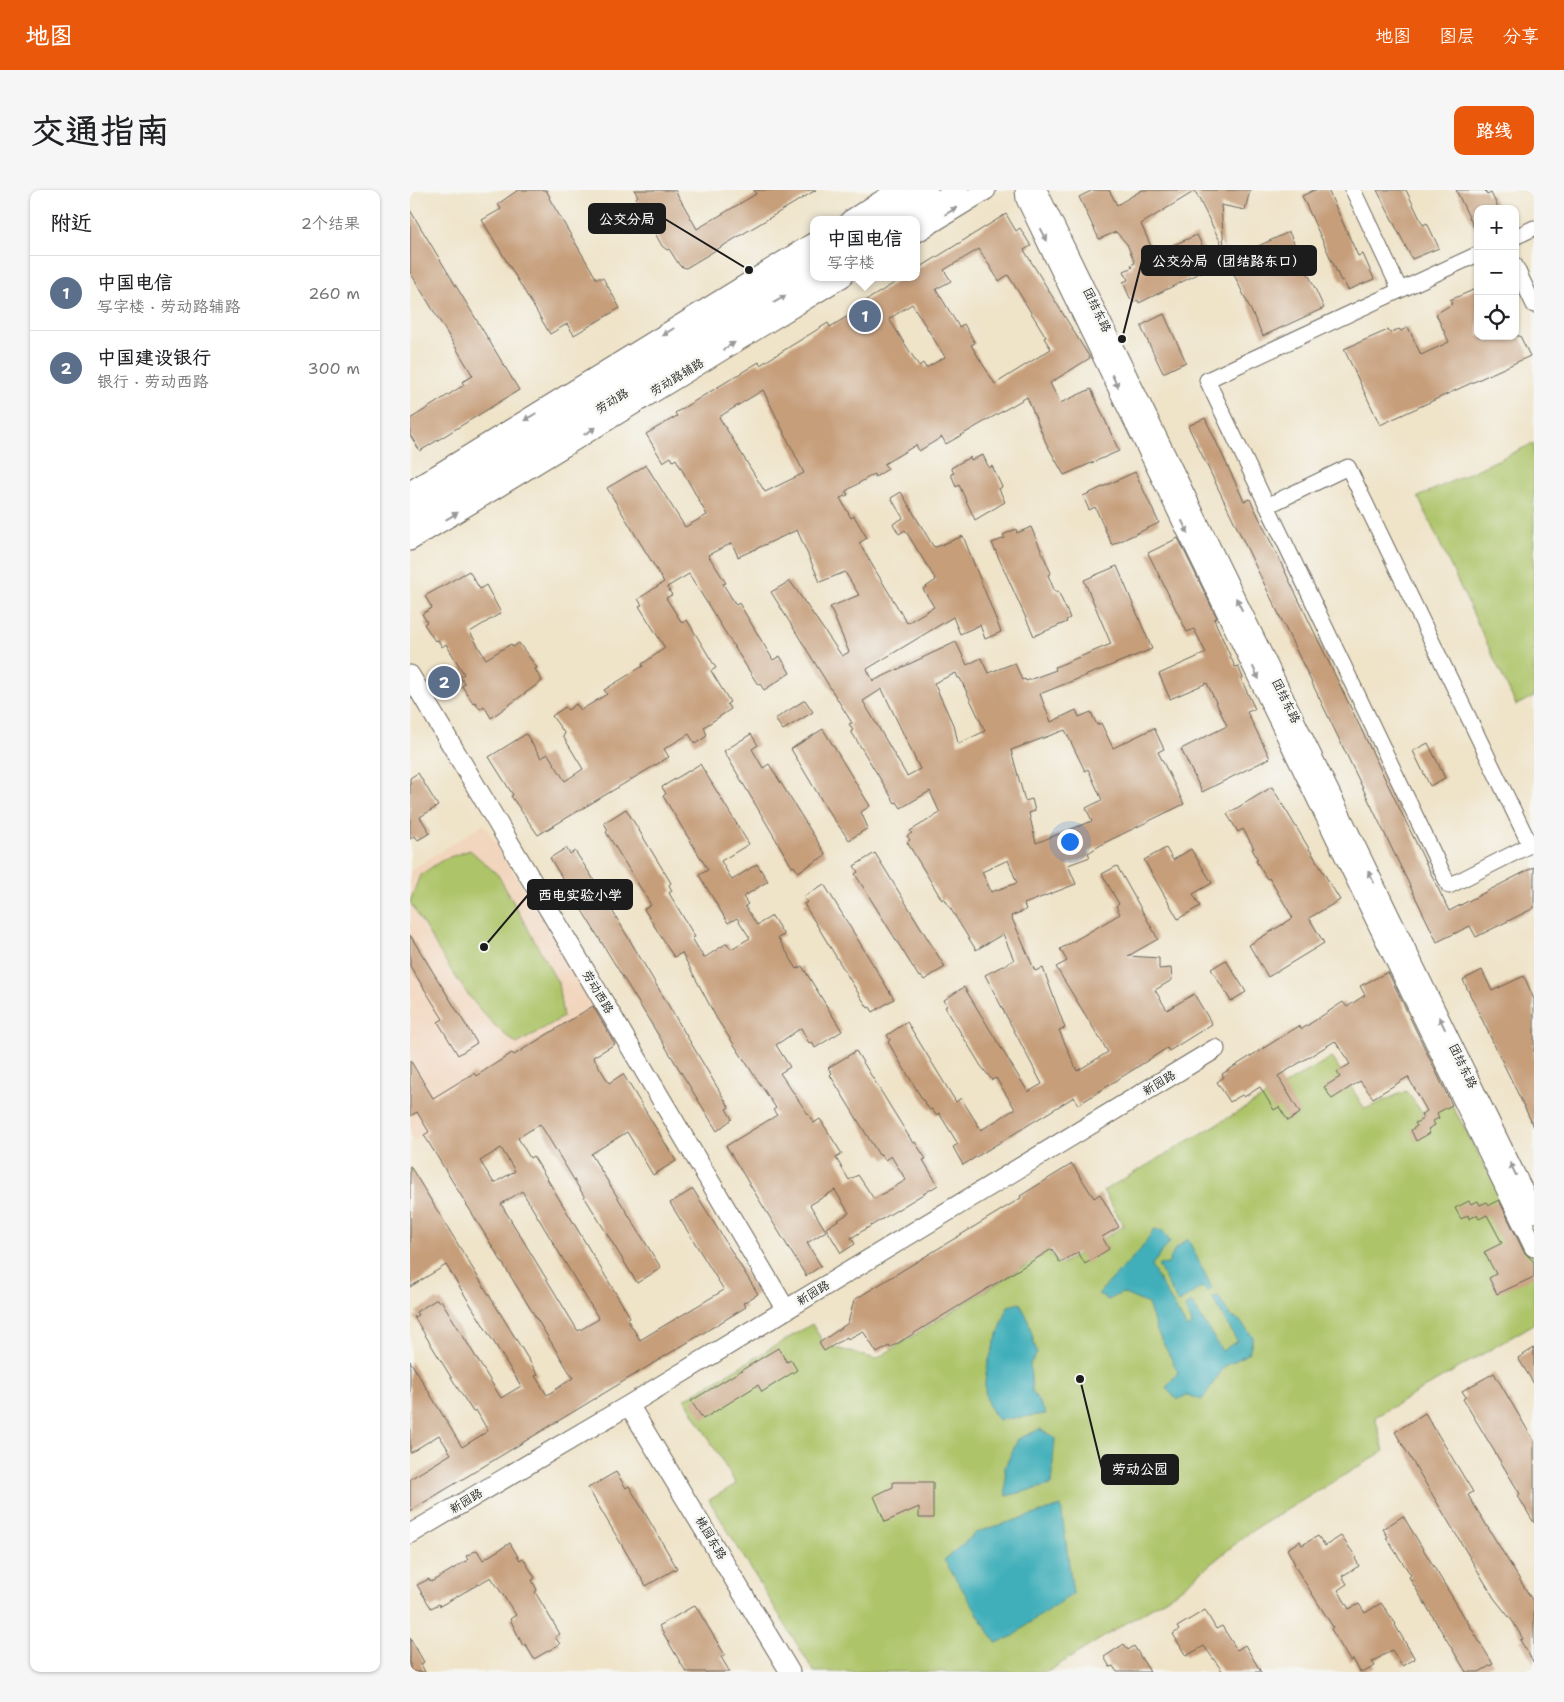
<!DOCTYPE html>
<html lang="zh">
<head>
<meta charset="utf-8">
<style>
	body { margin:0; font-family:"Shantell Sans","LXGW WenKai TC",sans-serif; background:#f6f6f6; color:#202124 }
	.controls { position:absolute; right:15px; top:15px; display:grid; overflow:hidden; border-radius:10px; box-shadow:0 1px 4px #0004 }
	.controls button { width:45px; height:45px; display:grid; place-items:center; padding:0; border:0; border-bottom:1px solid #e0e0e0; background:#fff; color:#202124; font:25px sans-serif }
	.you { position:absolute; left:659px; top:651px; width:18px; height:18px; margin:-12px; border:4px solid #fff; border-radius:50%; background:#1a73e8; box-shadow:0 0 0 8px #1a73e833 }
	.badge { display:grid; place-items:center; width:32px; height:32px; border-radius:50%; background:#ea580c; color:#fff; font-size:16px; font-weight:700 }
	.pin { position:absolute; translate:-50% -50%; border:2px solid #fff; box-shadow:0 1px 5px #0006 }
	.popup { position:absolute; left:400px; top:26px; width:110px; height:65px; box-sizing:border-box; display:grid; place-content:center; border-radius:10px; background:#fff; filter:drop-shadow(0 1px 4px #0005); font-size:16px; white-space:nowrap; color:#757577 }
	.popup b { font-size:19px; color:#202124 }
	.popup::after { content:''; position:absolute; left:50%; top:100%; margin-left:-10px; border:10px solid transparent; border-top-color:#fff }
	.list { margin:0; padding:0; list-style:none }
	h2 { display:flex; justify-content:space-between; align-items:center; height:65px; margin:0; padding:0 20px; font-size:21px }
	h2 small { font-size:16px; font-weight:400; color:#757577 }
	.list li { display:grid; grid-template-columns:32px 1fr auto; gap:15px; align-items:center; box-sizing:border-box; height:75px; padding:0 20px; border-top:1px solid #e0e0e0 }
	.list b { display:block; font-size:19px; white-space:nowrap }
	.list p { margin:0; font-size:16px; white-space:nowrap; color:#757577 }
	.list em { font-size:16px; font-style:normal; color:#757577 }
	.icon { flex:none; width:28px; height:28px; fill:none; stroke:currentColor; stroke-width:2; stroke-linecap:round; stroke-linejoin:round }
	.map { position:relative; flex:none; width:1124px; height:1482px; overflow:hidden; border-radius:10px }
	header { display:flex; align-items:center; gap:30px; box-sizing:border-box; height:70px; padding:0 25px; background:#ea580c; color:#fff }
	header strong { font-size:24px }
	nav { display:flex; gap:28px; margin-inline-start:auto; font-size:18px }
	.intro { display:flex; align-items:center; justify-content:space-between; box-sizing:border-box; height:120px; padding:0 30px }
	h1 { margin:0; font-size:35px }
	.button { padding:12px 22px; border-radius:10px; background:#ea580c; color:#fff; font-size:18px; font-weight:700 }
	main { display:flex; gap:30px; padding:0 30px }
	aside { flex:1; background:#fff; border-radius:10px; box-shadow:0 1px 4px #0004 }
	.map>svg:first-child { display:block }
	.built { fill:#f2d5bd }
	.green { fill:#adc469; stroke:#647042 }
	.water { fill:#3fafba; stroke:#2e666b }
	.building { fill:#c69e7a; fill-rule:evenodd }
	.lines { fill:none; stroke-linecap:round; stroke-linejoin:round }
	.minor-casing { stroke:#666258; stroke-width:17 }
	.tertiary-casing { stroke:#666258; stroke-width:21 }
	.secondary-casing { stroke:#666258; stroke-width:23 }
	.minor { stroke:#fff; stroke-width:15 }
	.tertiary { stroke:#fff; stroke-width:19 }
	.secondary { stroke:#fff; stroke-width:21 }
	.oneway { fill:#999 }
	.labels { text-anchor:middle; stroke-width:5; stroke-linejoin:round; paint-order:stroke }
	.street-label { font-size:12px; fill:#1c1c1c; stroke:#f6f6f2 }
	.leader { fill:none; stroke:#1c1c1c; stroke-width:2 }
	.callout-dot { fill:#1c1c1c; stroke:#f6f6f2; stroke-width:2 }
	.callout { fill:#1c1c1c; stroke:#1c1c1c; stroke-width:2 }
	.callout-label { font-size:14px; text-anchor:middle; font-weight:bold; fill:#fff }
</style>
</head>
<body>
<header>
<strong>地图</strong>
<nav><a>地图</a><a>图层</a><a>分享</a></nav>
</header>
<div class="intro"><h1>交通指南</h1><a class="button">路线</a></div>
<main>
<aside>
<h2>附近<small>2个结果</small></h2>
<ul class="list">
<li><span class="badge" style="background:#5c6f8a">1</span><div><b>中国电信</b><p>写字楼 · 劳动路辅路</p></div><em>260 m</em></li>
<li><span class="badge" style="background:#5c6f8a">2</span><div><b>中国建设银行</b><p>银行 · 劳动西路</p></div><em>300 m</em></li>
</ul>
</aside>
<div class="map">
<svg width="1124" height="1482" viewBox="0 0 1124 1482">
	<rect width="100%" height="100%" fill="#f6f6f2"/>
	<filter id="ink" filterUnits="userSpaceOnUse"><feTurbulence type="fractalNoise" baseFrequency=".02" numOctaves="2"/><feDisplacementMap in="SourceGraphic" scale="10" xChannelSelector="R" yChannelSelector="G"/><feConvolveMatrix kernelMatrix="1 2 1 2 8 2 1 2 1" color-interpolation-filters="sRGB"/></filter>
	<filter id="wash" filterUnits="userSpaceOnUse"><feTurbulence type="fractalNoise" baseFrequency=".0096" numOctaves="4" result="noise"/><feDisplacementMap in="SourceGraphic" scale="20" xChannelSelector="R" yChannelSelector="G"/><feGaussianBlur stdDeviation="1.12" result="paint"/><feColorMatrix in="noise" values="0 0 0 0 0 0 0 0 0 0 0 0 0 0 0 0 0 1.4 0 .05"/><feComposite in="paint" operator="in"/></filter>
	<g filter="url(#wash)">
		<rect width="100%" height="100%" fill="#efe3c8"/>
		<path class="built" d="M74,634L194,833L4,951L0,945V681Z"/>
		<path class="green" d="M1124,253V507L1106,515L1008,307Z
			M60,660L88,685L148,793L153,827L107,854C59,820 30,761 0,712L10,685L34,669Z
			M922,867L955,919L996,901L1012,922L1038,908L1124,1066V1134L965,1227L974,1261L840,1342L765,1403L637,1482H404L299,1310L326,1294L275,1209L402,1134L415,1155L466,1169L639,1061L650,1075L714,1036L693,1001Z"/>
		<path class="water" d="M744,1039L753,1041L760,1052L741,1076L777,1138L782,1134L775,1117L782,1113L812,1161L827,1151L802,1107L808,1106L820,1126L829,1130L843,1147L839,1163L814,1177L792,1210L777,1205L767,1210L756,1198L768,1182L747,1141L738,1114L712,1103L698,1110L688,1104L731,1059Z
			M778,1049L802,1098L798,1102L792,1097L768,1113L748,1075L758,1074L765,1059Z
			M610,1113L618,1129L627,1164L620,1174L622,1201L636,1224L588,1230C558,1198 588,1151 598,1116Z
			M630,1239L645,1248L641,1295L596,1306L595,1277L608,1249Z
			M651,1316L663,1404L619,1433L604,1446L586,1453L534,1370L567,1342Z"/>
		<g id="blocks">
			<path class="building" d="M108,0H136L140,7L139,8L186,88H193L210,118L164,145L157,134L140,144L72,30L91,19L88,14Z
				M224,0H265L287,39L346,4L344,0H406L276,78L270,76L259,59L257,60L252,56L226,8L228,6Z
				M683,0H699L707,15L732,0H840L835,20L811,15L814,59L785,1L731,34L744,63L787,45L795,61L788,65L796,80L729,113L728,110L724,112L720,108L713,92L718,90L714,81L723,77L721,75L725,73L717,54L706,42L689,49L669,7Z
				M904,0H918L948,66L953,64L964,89L938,100L933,90L931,91L892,6Z
				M967,0H996L1013,35L1017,33L1029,58L1002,69Z
				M1046,0H1075L1077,5L1081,3L1089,19H1068V46Z
				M0,20L109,200L10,261L0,245V229L54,195L52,192L63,186L0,82Z
				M596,24L606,41L610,38L621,56L614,60L680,168L640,193L650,213L681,199L709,261L654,285L636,253L617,207L536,254L532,247L509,261L506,255L474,274L478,279L465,287L464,284L436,301L438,305L430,308L441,328L444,326L457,348L449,353L497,433L524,417L513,399L526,390L495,340L489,344L483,334L493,328L481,308L491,302L523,356L526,357L553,346L591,442L575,449L570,435L550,444L543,427L457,479L463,491L546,452L557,475L571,468L578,483L605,473L612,490L615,489L616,491L646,480L645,477L701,454L674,390L707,376L742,459L630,504L641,532L666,520L669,527L681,522L687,535L691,533L703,558L744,538L754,559L748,562L774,614L694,653L678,663L680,667L658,675L666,694L614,714L616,720L601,726L625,781L633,778L655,838L649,840L667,881L698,862L646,777L657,771L650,759L710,724L706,716L709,714L692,684L707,676L748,749L718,766L749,768V779L761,778L762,790L745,800L757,820L784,804L802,834L759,861L757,858L668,915L664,907L553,975L543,957L548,954L529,923L526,925L522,919L520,920L511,907L478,852L480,850L477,845L497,832L546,912L551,908L571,940L605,919L586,888L582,890L571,876L535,817L537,816L534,810L554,797L618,902L632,894L575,785L604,770L593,744L566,760L534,708L532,710L497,652L500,650L497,646L502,643L500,641L530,623L520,601L491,618L487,612L485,613L441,541L443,540L439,534L442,533L361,402L380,391L432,466L439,462L420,417L449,405L435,382L410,392L387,340L328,367L322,353L298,365L316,393L313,394L326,415L329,413L363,470L370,466L380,483L354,500L350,494L348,495L279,384L257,397L262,405L256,408L272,433L277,430L306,478L301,481L320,512L317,514L321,519L294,537L297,546L285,554L279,544L254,559L259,567L128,645L101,606L103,605L79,567L116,544L131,568L138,564L155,591L173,579L153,546L155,544L142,526L155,517L158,520L166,514L171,520L197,504L194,500L233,476L232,474L255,458L229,416L232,415L228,409L254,392L197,298L236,275L275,337L297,325L266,269L263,271L261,267L253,272L236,244L267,226L265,223L349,172L350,175L418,133L420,137L448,120L446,117L457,110L494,87H506V80ZM569,59L589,91L598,85L636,147L634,148L641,159L585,194L561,155L565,153L554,134L549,137L526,99L541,91L534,80ZM502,114L535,167L516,178L513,173L509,176L479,129ZM353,200L394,283L355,302L309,227ZM546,483L548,488H550L575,541L548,554L545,539L524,493ZM472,499L510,579L497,586L453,511ZM655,540L675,581L678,579L692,610L676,618L682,631L626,653L619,623L625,621L622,609L615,611L601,560ZM598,670L607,693L581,702L572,682Z
				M879,42L914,118L853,146L820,76L838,68L835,62Z
				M1068,98V146H1110L1120,166L970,235L934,159L978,140L980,143L989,139L991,141L998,137L1011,165L1039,152L1026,124L1042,114L1040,110Z
				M754,124L776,172L753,183L732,139V135Z
				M795,228L834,311L840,309L1039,721L1124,677V718L1066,747L1060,736L1027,752L778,236Z
				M573,265L579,278L582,276L592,297L589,299L595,312L565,330L549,295L546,297L541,284L544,283L541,278L560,267L561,270Z
				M725,282L749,333L702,355L685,317L679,320L673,306Z
				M621,337L641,383L638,385L645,402L648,401L660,428L656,430L657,432L624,446L582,353L595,348L593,345L606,339L607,343Z
				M768,348L807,428L804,429L825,477L828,476L833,488L831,489L845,519L837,522L860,568L792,602L771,559L817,536L797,493L760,509L749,484L796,463L784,439L777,442L738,363Z
				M59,381L70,399L76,395L91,423L60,442L71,461L76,469L101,454L103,457L109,453L127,478L125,479L132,491L81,528L74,516L70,519L65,512L63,513L52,496L55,494L50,487L54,484L36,454L32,457L28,450L25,451L14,434L17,432L12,424L22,418L15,406Z
				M395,510L403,522L373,540L365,529Z
				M413,539L460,616L451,622L458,638L439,650L418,621L381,559Z
				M341,544L348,555L342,559L353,578L359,574L416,665L388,682L384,676L382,677L314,561Z
				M1018,553L1035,588L1020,596L1003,561Z
				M290,574L339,654L311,671L322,690L347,674L358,691L333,707L338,714L335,716L347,735L362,726L374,745L368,748L387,779L392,776L432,841L405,858L402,852L399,853L391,838L366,855L380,877L370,883L404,933L410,929L432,964L426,968L439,990L448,985L464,1009L496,990L481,966L475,970L471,964L469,965L420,885L422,883L418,878L446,861L503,953L505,952L516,969L513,970L528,995L441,1048L445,1054L431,1063L416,1038L439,1023L425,1000L400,1015L416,1041L397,1053L411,1076L396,1086L316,956L367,925L363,920L366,918L307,829L272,763L264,767L258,758L234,719L241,715L196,642L198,640L194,633L216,619L261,693L259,695L262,701L259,703L285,747L282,748L294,768L317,753L321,759L340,748L327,728L318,733L289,685L298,680L253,606L256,604L252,597Z
				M8,583L28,616L10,627L20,643L8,650L5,646L0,649V588Z
				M862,597L930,710L899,728L914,753L858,787L839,755L883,728L859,688L857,689L846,671L848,670L842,659L844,658L833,639L828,642L817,624Z
				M156,658L160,664L165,661L184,690L319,917L316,919L322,929L307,941L140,668Z
				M756,658L763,670L781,659L802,693L783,704L790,716L768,729L734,670Z
				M465,663L535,777L514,790L511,786L509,787L445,684L448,682L444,676Z
				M414,694L484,809L463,822L460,817L458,818L450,806L394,714L397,712L393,707Z
				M0,745L67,853L48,865L28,832L33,829L0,776Z
				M816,770L836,802L821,811L801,779Z
				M1072,780L1082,801L1114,786L1124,809V937L1053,790Z
				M978,782L1042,915L1027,923L1029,928L1023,931L1025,935L1018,939L1020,943L1006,951L1001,940L1007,936L1005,933L1013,929L1011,925L1017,921L998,887L963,908L950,891L922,909L914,897L930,887L927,882L940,874L925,851L868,886L890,923L878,931L869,917L864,920L850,897L834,907L832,905L820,912L807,892L814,887L812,884L889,836L892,839L933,812L937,817L955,805L950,796Z
				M183,816L205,854L183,867L199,893L213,884L266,971L243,985L217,942L181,964L251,1078L227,1093L130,934L108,948L120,968L123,966L127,972L220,1127L217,1129L230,1150L314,1100L260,1013L283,999L348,1104L333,1113L336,1117L0,1321V1289L41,1264L29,1245L0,1263V1171L52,1257L78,1241L66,1220L63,1222L47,1197L9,1135L4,1127L8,1125L6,1122L27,1109L29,1112L31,1110L91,1208L111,1196L36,1075L0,1097V976L128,1185L125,1186L137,1205L163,1188L14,945L19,942L7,922L0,926V870L23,908L64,883L66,886L102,863L104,865ZM91,958L105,981L84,993L70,971ZM112,1001L189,1129L168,1141L91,1014Z
				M662,974L684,1008L690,1004L709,1037L692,1047L699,1059L675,1074L668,1062L650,1073L642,1059L480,1158L479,1156L467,1163L453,1141L438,1149L437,1147L414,1161L409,1153L438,1133L444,1110L611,1008L610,1006Z
				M1089,1010L1114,1062L1124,1072V1087L1087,1104L1079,1088L1086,1084L1074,1062L1092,1053L1077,1025L1069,1029L1067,1025L1059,1029L1058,1025L1051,1029L1045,1018L1059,1011L1061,1014L1068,1011L1070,1015L1077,1012L1079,1015Z
				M368,1158L377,1172L381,1170L387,1180L352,1202L348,1195L293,1229L281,1211Z
				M1124,1158V1194L1108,1168Z
				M1084,1183L1124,1251V1333L1108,1306L1110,1304L1053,1209L1056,1207L1052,1201Z
				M1015,1223L1063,1302L1058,1305L1124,1413V1473L1110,1450L1113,1449L1103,1432L1084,1408L985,1242Z
				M206,1282L216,1298L219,1296L267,1378L236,1396L178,1298Z
				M483,1292H523V1328H509V1317L475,1332L464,1306L483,1297Z
				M993,1326L1083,1474L1069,1482H1056L999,1387L1001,1385L976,1348L978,1347L973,1339Z
				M908,1346L915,1356L931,1346L946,1367L945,1368L949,1376L932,1386L937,1394L928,1400L939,1419L949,1414L955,1423L971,1413L986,1434L985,1435L1005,1469L992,1476L982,1460L962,1472L965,1476L954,1482H950L943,1469L940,1471L921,1439L923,1437L884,1375L885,1374L877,1359L890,1351L892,1355Z
				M100,1353L110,1370L113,1368L125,1388L122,1390L127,1400L125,1402L150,1444L145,1447L150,1454L124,1469L115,1454L113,1456L100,1429L106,1425L81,1387L30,1416L29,1414L21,1418L7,1395L19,1389L21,1392L58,1370L56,1366L67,1360L73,1370Z
				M285,1415L315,1465L311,1467L320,1482H276L249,1436Z
				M795,1420L806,1439L812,1436L827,1460L835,1455L851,1482H813L794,1456L776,1466L763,1444L769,1440L767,1437Z
				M0,1448L14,1472L11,1474L15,1482H0Z
				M714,1454L718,1460L724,1456L740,1482H707L703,1476L700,1477L694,1467Z"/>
		</g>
	</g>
	<g filter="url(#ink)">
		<use href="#blocks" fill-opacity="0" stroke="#666258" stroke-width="1"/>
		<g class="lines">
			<g class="minor-casing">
				<path id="minor" d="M943,0L990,100
					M1105,47L1124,38
					M1105,75L1124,115
					M857,316L938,277L1120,655L1039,696L797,190L1068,64"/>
			</g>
			<g class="tertiary-casing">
				<path id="tertiary" d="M615,0L616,9L1124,1057
					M627,0L1124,1023
					M440,30L488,0
					M506,43L576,0
					M0,301L404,52
					M0,351L433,87
					M0,485L376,1120
					M219,1215L380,1482
					M0,1344L219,1215L805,859"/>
			</g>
			<g class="secondary-casing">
				<path id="secondary" d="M467,30L517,0
					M499,30L548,0
					M0,316L404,69
					M0,335L405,87"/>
			</g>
			<use href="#minor" class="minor"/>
			<use href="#tertiary" class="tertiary"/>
			<use href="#secondary" class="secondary"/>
		</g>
		<defs><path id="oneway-solid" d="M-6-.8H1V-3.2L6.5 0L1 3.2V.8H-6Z" transform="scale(1.25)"/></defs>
		<g class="oneway">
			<use href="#oneway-solid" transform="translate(541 21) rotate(-31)"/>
			<use href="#oneway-solid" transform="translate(634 45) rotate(64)"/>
			<use href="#oneway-solid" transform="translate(370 109) rotate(-31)"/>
			<use href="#oneway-solid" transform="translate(258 142) rotate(148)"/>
			<use href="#oneway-solid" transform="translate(319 156) rotate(-31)"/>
			<use href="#oneway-solid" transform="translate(705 191) rotate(64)"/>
			<use href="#oneway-solid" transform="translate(120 227) rotate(148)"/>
			<use href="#oneway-solid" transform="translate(180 241) rotate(-31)"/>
			<use href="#oneway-solid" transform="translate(42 326) rotate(-31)"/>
			<use href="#oneway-solid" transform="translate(775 337) rotate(64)"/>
			<use href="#oneway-solid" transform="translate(829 414) rotate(-116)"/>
			<use href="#oneway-solid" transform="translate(846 483) rotate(64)"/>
			<use href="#oneway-solid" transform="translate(961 687) rotate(-116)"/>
			<use href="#oneway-solid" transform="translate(1032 833) rotate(-116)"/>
			<use href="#oneway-solid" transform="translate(1103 979) rotate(-116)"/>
		</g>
	</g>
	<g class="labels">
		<g class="street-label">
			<text transform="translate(687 120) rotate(64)" y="4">团结东路</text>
			<text transform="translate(267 187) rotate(-31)" y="4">劳动路辅路</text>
			<text transform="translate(202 211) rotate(-32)" y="4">劳动路</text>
			<text transform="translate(876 511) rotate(64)" y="4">团结东路</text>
			<text transform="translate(188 802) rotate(59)" y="4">劳动西路</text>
			<text transform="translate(1053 876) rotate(64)" y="4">团结东路</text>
			<text transform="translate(749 893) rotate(-31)" y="4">新园路</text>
			<text transform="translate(403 1103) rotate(-31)" y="4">新园路</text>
			<text transform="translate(56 1311) rotate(-31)" y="4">新园路</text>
			<text transform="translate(301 1348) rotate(59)" y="4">桃园东路</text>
		</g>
	</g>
	<path class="leader" d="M339 80L255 29M712 149L732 71M74 757L118 705M670 1189L692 1279"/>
	<g class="callout-dot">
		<circle cx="339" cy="80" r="5"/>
		<circle cx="712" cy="149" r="5"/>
		<circle cx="74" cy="757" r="5"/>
		<circle cx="670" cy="1189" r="5"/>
	</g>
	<g class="callout">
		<rect x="179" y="14" width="76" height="29" rx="5"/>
		<rect x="732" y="56" width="174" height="29" rx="5"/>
		<rect x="118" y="690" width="104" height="29" rx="5"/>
		<rect x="692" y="1265" width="76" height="29" rx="5"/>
	</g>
	<g class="callout-label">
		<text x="217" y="34">公交分局</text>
		<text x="819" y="76">公交分局（团结路东口）</text>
		<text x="170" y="710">西电实验小学</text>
		<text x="730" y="1284">劳动公园</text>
	</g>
</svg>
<div class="controls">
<button>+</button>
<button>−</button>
<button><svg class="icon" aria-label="locate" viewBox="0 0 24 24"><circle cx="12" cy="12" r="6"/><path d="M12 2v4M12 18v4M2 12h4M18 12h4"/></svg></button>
</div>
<div class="you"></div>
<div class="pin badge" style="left:455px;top:126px;background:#5c6f8a">1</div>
<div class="popup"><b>中国电信</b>写字楼</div>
<div class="pin badge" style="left:34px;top:492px;background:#5c6f8a">2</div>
</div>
</main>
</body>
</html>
